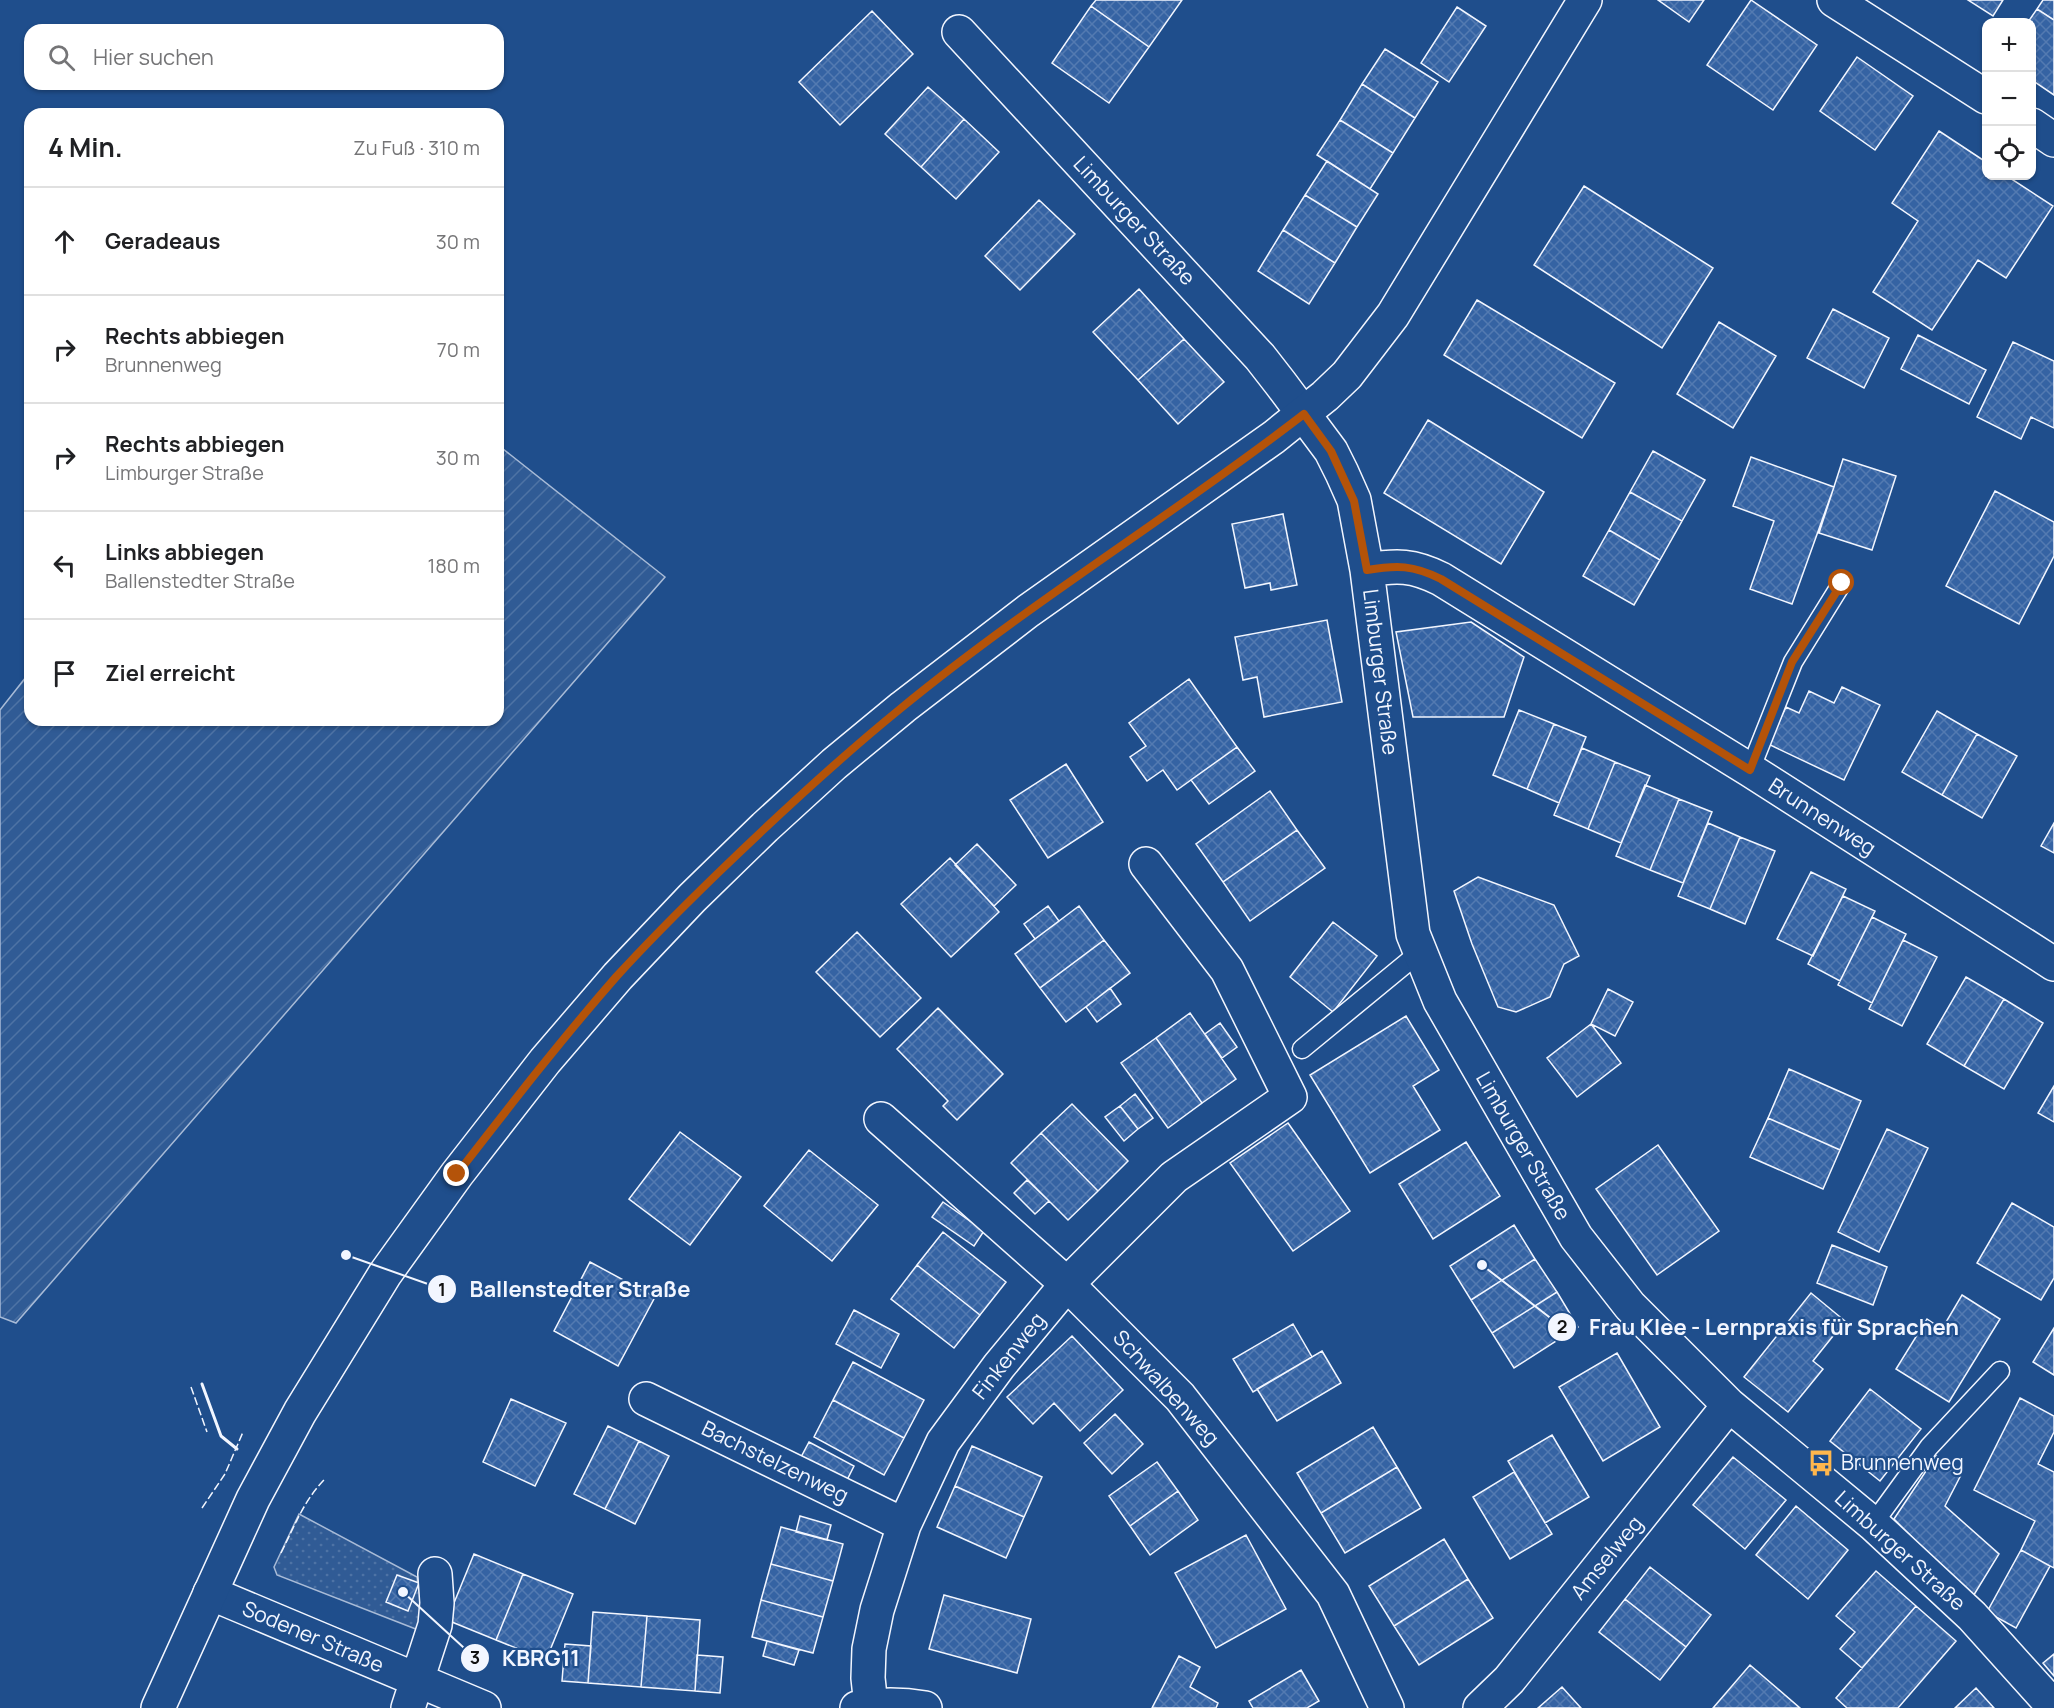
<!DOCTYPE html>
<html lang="de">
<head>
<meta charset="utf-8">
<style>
	body { margin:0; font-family:Manrope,sans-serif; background:#f6f6f6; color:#202124 }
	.controls { position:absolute; right:18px; top:18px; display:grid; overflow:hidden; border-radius:12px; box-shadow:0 2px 4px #0004 }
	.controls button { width:54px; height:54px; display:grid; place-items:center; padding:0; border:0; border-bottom:2px solid #e0e0e0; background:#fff; color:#202124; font:30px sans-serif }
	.stop { position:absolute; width:18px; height:18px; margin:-14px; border:4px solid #b45309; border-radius:50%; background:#fff }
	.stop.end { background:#b45309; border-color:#fff; box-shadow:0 2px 6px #0008 }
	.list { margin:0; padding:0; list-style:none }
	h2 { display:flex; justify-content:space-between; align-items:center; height:78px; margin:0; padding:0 24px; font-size:26px }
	h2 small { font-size:20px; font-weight:400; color:#757577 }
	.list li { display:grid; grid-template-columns:39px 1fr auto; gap:18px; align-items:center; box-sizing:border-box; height:108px; padding:0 24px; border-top:2px solid #e0e0e0 }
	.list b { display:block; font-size:22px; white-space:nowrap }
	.list p { margin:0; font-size:20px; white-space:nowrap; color:#757577 }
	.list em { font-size:20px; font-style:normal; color:#757577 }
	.icon { flex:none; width:33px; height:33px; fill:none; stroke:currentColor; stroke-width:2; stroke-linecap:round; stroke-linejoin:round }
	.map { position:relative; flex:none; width:2054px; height:1708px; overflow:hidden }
	.search { position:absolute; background:#fff; box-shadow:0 2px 4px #0004; left:24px; top:24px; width:480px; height:66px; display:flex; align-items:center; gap:15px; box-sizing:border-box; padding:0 21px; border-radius:18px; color:#757577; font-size:22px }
	.panel { position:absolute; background:#fff; box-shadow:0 2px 4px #0004; left:24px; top:108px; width:480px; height:618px; border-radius:18px }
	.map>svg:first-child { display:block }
	.grass { fill:url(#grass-dots); stroke:#a8bbd7; stroke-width:1.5 }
	.garden { fill:url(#garden-furrows); stroke:#a8bbd7; stroke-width:1.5 }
	.building { fill:url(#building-cross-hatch); stroke:#f2f6ff; stroke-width:1.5 }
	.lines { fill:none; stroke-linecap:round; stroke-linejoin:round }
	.service-casing { stroke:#f2f6ff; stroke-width:21 }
	.minor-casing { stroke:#f2f6ff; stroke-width:36 }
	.tertiary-casing { stroke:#f2f6ff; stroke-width:36 }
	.service { stroke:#1f4e8c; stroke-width:18 }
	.minor { stroke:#1f4e8c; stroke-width:33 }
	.tertiary { stroke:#1f4e8c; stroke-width:33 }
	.fence { stroke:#f2f6ff; stroke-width:1.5; stroke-dasharray:8 3; stroke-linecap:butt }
	.wall { stroke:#f2f6ff; stroke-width:3 }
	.route { stroke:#b45309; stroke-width:8 }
	.labels { text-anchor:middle; stroke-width:4.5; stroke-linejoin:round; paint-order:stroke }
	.street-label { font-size:21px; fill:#f2f6ff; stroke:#1f4e8c }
	.poi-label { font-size:21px; fill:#f2f6ff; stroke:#1f4e8c; text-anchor:start }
	.leader { fill:none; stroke:#f2f6ff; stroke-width:2 }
	.callout-dot { fill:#f2f6ff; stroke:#1f4e8c; stroke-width:2 }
	.mark-label { font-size:18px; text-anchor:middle; font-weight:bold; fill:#111 }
	.callout-label { font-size:22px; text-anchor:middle; font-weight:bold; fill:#f2f6ff; stroke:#1f4e8c; stroke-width:4.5; stroke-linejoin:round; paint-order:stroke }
</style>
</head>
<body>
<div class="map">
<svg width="2054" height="1708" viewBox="0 0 2054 1708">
	<defs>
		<pattern id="grass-dots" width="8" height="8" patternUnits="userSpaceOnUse" patternTransform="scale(1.5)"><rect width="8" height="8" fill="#305b95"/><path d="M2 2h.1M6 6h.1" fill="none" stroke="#4e73a5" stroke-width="1.8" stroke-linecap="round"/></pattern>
		<pattern id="garden-furrows" width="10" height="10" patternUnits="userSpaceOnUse" patternTransform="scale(1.5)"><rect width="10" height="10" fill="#305b95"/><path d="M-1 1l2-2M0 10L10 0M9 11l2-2" fill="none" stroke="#4e73a5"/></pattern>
		<pattern id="building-cross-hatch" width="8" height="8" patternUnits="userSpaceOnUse" patternTransform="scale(1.5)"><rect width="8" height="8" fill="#3563a3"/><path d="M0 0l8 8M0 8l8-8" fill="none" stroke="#537ab1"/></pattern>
	</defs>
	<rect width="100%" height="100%" fill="#1f4e8c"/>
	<path class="grass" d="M299,1514L417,1577L426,1633L277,1575L274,1567Z"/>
	<path class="garden" d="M498,445L665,577L16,1323L0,1317V710L30,672V720H498Z"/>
	<path class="building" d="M1096,0H1182L1149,47L1091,6Z
		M1658,0H1704L1689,22Z
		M1751,0L1817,45L1773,110L1707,65Z
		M1968,0H2003L1993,16Z
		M2043,0H2054V20L2037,9Z
		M1091,6L1149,47L1109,103L1052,63Z
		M1457,7L1486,26L1449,82L1421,63Z
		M2037,9L2054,20V95L2032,80V22H2028Z
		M872,11L913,54L840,125L799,82Z
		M1385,49L1438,82L1415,118L1362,84Z
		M1857,57L1913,96L1875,150L1820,111Z
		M1362,84L1415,118L1393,153L1340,120Z
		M928,87L964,119L921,167L885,134Z
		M964,119L999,152L956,199L921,167Z
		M1340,120L1393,153L1370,189L1317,155Z
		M1939,131L1986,162V176H2007L2053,206L2006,278L1978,260L1932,330L1873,292L1918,221L1892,203Z
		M1327,161L1378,194L1357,227L1305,195Z
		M1584,186L1713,268L1662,348L1534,265Z
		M1305,195L1357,227L1335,263L1283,230Z
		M1039,200L1075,234L1020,290L985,256Z
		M1283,230L1335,263L1309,304L1258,271Z
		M1139,289L1184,339L1138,380L1093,332Z
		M1477,300L1615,383L1582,438L1444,355Z
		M1833,309L1889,338L1864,388L1807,358Z
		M1719,322L1776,356L1733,428L1677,394Z
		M1918,335L1986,370L1969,404L1901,369Z
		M1184,339L1224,382L1178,424L1138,380Z
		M2013,342L2054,361V428L2031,417L2021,439L1977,417Z
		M1428,420L1544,492L1501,564L1384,493Z
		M1653,451L1705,480L1682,521L1630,492Z
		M1751,457L1834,487L1792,604L1750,589L1774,521L1733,506Z
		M1843,459L1896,476L1872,550L1819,533Z
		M1995,491L2054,522V556L2019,624L1946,586Z
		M1630,492L1682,521L1660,560L1609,530Z
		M1283,514L1297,585L1271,590L1270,583L1245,588L1232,524Z
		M1609,530L1660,560L1634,605L1583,576Z
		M1327,620L1342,702L1264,717L1257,677L1243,680L1235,637Z
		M1471,622L1524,657L1504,717H1413L1396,632Z
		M1189,679L1237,747L1177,790L1163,770L1147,781L1130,757L1146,746L1129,723Z
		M1842,687L1880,705L1844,780L1768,744L1786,707L1799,713L1809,691L1834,703Z
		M1519,710L1554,724L1527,789L1493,775Z
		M1937,711L1977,734L1942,795L1902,772Z
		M1554,724L1586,737L1559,803L1527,789Z
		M1977,734L2017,756L1982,818L1942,795Z
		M1237,747L1255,771L1209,804L1191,780Z
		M1582,748L1615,762L1588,829L1554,815Z
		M1615,762L1650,776L1621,843L1588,829Z
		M1066,764L1103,822L1048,858L1010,800Z
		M1645,785L1679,799L1650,870L1616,856Z
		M1270,791L1297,830L1223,882L1196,844Z
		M1679,799L1712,812L1683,883L1650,870Z
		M1708,823L1740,837L1710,909L1678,896Z
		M2054,823V853L2041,846Z
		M1297,830L1325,868L1250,921L1223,882Z
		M1740,837L1775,851L1745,924L1710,909Z
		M977,844L1016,885L994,906L955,865Z
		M950,858L999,912L951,957L901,904Z
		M1811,872L1846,889L1813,956L1777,939Z
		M1478,877L1554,905L1579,956L1564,964L1550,997L1516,1012L1498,1007L1472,944L1454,891Z
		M1843,896L1875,911L1840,981L1808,964Z
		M1048,906L1059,921L1035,939L1024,924Z
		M1079,906L1104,940L1040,988L1015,954Z
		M1872,917L1906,934L1872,1003L1838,985Z
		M1333,922L1377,956L1333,1012L1290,977Z
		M857,932L921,998L880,1037L816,972Z
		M1104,940L1130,973L1066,1022L1040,988Z
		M1903,940L1937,957L1902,1026L1869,1009Z
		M1966,977L2004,999L1964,1066L1927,1044Z
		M1110,988L1121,1004L1097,1022L1086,1007Z
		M1608,989L1633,1002L1615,1036L1591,1024Z
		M2004,999L2043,1023L2004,1089L1964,1066Z
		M938,1008L1003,1074L957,1120L943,1106L948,1101L897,1049Z
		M1190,1013L1236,1079L1202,1103L1156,1038Z
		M1406,1016L1439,1070L1413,1086L1440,1130L1370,1173L1310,1075Z
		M1220,1023L1237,1047L1222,1058L1205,1034Z
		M1591,1024L1621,1063L1577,1097L1547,1058Z
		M1156,1038L1202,1103L1168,1128L1121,1063Z
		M1789,1069L1861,1101L1840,1150L1768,1118Z
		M2054,1086V1122L2038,1113Z
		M1135,1094L1153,1118L1138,1129L1120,1106Z
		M1072,1104L1128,1161L1098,1191L1041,1133Z
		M1120,1106L1138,1129L1124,1141L1105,1117Z
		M1768,1118L1840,1150L1823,1189L1750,1157Z
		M1288,1123L1350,1211L1293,1251L1230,1163Z
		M1887,1129L1928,1148L1879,1252L1838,1232Z
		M680,1132L741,1177L690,1245L629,1199Z
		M1041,1133L1098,1191L1068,1220L1011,1163Z
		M1466,1142L1500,1196L1433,1239L1399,1184Z
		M1658,1145L1719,1231L1657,1275L1596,1189Z
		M809,1150L878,1205L832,1261L764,1206Z
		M1027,1180L1049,1201L1035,1214L1014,1193Z
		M943,1202L984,1231L974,1246L932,1217Z
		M2012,1203L2054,1227V1278L2041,1300L1977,1263Z
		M1514,1225L1535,1259L1471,1300L1450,1266Z
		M943,1232L1006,1282L980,1315L917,1265Z
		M1832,1245L1887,1267L1873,1305L1817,1283Z
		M1535,1259L1557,1292L1492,1333L1471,1300Z
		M590,1262L655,1297L618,1366L554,1331Z
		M917,1265L980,1315L954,1348L891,1299Z
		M1557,1292L1578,1327L1514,1368L1492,1333Z
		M1811,1293L1845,1321L1813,1361L1823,1369L1788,1412L1744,1377Z
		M1962,1295L2000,1319L1949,1402L1896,1369L1927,1319L1942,1329Z
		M854,1310L899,1334L881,1368L836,1344Z
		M1293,1324L1312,1357L1253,1392L1233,1359Z
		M2054,1328V1375L2033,1362Z
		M1072,1336L1123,1390L1080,1431L1054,1403L1033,1424L1007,1397Z
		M1322,1351L1341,1383L1277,1421L1257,1389Z
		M1617,1353L1660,1427L1603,1461L1559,1387Z
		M853,1362L924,1400L904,1438L833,1400Z
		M1870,1389L1921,1429L1880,1481L1830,1441Z
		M2020,1398L2054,1416V1432L2038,1464L2054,1472V1568L2021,1550L2035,1521L1974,1490Z
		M511,1399L566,1423L535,1486L483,1462Z
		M833,1400L904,1438L884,1475L814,1437Z
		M1115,1414L1143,1444L1112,1474L1084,1443Z
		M608,1426L639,1441L605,1509L574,1494Z
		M1373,1427L1397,1467L1321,1513L1297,1473Z
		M1552,1435L1589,1497L1545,1523L1508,1461Z
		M639,1441L669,1456L635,1524L605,1509Z
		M809,1442L854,1466L846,1482L800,1459Z
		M972,1446L1042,1477L1024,1517L955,1486Z
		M1936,1456L1963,1471L1945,1506L1999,1554L1972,1598L1894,1519Z
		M1733,1457L1786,1500L1745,1549L1693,1505Z
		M1157,1462L1178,1491L1130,1526L1109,1496Z
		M1397,1467L1421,1508L1345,1553L1321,1513Z
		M1514,1472L1552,1534L1510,1559L1473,1497Z
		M955,1486L1024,1517L1006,1558L937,1527Z
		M1178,1491L1198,1520L1150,1555L1130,1526Z
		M1796,1506L1848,1550L1808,1599L1756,1555Z
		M800,1516L831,1525L827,1540L796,1532Z
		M781,1527L843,1544L833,1581L771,1564Z
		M1246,1535L1286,1609L1216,1648L1175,1573Z
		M1444,1539L1468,1579L1394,1626L1369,1586Z
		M2021,1550L2050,1566L2016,1628L1987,1612Z
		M474,1554L523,1574L496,1640L447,1620Z
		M771,1564L833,1581L823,1617L761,1600Z
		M1650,1567L1711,1615L1686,1647L1625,1599Z
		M1876,1571L1916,1606L1862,1668L1840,1649L1855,1632L1836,1616Z
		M523,1574L573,1594L546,1660L496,1640Z
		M397,1575L419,1583L408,1611L386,1602Z
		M1468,1579L1493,1618L1419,1665L1394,1626Z
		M944,1595L1031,1619L1017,1673L929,1649Z
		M1625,1599L1686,1647L1660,1680L1599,1632Z
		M761,1600L823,1617L813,1653L752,1637Z
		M1916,1606L1956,1641L1898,1708H1847L1836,1698Z
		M593,1612L647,1616L641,1687L588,1683Z
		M647,1616L700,1620L695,1691L641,1687Z
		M767,1641L799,1650L794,1665L763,1656Z
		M565,1644L591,1646L588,1683L562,1681Z
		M2054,1654V1676L2043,1663Z
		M697,1655L723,1657L720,1693L695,1691Z
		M1179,1656L1200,1667L1190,1687L1218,1703L1216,1708H1152Z
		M1750,1665L1800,1708H1713Z
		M1301,1670L1319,1701L1307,1708H1253L1249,1701Z
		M1562,1687L1581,1708H1538Z
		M1976,1688L1994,1708H1955Z"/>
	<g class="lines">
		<g class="service-casing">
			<path id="service" d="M1750,770L1793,662L1842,583
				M1302,1049L1420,952
				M1873,1524L1929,1447L2000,1371"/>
		</g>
		<g class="minor-casing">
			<path id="minor" d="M959,32L1260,357L1281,384L1331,451L1342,473L1354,500L1367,570L1413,934L1440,1001L1576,1237L1630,1306L1729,1405L1873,1524L1972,1616L2054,1707
				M1367,570C1397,565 1413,565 1441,579L1750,770L2054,964
				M881,1119L1067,1284L1180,1397L1333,1594L1387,1708
				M646,1399L904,1525
				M210,1593L484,1708
				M871,1706L868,1678L869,1649L877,1610L904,1525L943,1442L999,1366L1067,1284L1174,1177L1290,1097L1227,970L1146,864
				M408,1708L435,1625L437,1603L435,1574
				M857,1708C879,1704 902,1704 925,1708
				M1480,1708L1509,1680L1729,1405"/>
		</g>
		<g class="tertiary-casing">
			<path id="tertiary" d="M1834,0L1986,97
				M2032,125L2054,140
				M158,1708L253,1499L300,1412L385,1274L457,1174L545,1061L618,976L692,898L765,827L834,764L903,707L1028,611L1274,437L1325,396L1347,375L1393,315L1585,0"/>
		</g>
		<use href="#service" class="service"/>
		<use href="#minor" class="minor"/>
		<use href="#tertiary" class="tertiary"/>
		<path class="fence" d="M191,1387L207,1432
			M202,1508L225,1474L243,1432
			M281,1553C294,1527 304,1500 325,1479"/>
		<path class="wall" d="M202,1384L221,1436L237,1449"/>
	</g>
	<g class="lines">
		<path class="route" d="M457,1174C509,1107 560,1041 616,977C648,942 682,908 717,874C776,817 836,761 900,709C1029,603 1172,516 1304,414L1331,451L1354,501L1367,570C1397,565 1413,565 1441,579L1750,770L1792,662L1842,583"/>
	</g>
	<defs>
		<g id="bus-bare" transform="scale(2.07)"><path d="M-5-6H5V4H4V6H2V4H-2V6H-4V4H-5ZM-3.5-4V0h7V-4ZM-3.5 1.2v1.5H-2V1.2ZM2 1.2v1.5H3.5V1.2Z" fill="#ffb74d" stroke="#1f4e8c" stroke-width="2.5" paint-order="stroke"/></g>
	</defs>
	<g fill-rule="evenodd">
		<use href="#bus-bare" x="1821" y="1463"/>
	</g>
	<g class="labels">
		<g class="street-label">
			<text transform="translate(1134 221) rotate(47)" y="7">Limburger Straße</text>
			<text transform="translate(1380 672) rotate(83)" y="7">Limburger Straße</text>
			<text transform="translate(1822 817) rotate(33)" y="7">Brunnenweg</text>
			<text transform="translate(1523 1146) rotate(60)" y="7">Limburger Straße</text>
			<text transform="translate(1009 1356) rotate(-52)" y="7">Finkenweg</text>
			<text transform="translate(1166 1388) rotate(48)" y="7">Schwalbenweg</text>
			<text transform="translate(775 1462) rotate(26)" y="7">Bachstelzenweg</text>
			<text transform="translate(1900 1551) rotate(42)" y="7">Limburger Straße</text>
			<text transform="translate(1607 1558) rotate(-51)" y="7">Amselweg</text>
			<text transform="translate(313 1637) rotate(23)" y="7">Sodener Straße</text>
		</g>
		<g class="poi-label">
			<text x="1841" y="1470">Brunnenweg</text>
		</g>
	</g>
	<path class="leader" d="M346 1255L442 1289M1482 1265L1562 1327M403 1592L475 1658"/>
	<g class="callout-dot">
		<circle cx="346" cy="1255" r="6"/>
		<circle cx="1482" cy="1265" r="6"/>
		<circle cx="403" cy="1592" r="6"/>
		<circle cx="442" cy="1289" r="15"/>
		<circle cx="1562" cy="1327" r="15"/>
		<circle cx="475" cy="1658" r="15"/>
	</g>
	<g class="mark-label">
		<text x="442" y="1296">1</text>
		<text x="1562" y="1333">2</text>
		<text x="475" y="1664">3</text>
	</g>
	<g class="callout-label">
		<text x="580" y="1297">Ballenstedter Straße</text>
		<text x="1774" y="1335">Frau Klee - Lernpraxis für Sprachen</text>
		<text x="541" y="1666">KBRG11</text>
	</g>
</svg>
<div class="controls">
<button>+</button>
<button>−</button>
<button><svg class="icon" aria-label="locate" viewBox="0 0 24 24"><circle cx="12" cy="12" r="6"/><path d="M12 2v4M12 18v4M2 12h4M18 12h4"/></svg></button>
</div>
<div class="stop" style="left:1842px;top:583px"></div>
<div class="stop end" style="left:457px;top:1174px"></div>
<div class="search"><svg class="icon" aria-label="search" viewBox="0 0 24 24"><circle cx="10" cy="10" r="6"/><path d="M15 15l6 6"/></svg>Hier suchen</div>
<section class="panel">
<h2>4 Min.<small>Zu Fuß · 310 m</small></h2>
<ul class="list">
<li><svg class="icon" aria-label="ahead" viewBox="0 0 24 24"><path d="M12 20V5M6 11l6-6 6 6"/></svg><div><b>Geradeaus</b></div><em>30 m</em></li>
<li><svg class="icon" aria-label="right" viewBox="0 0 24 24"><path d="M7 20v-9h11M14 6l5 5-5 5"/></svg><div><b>Rechts abbiegen</b><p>Brunnenweg</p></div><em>70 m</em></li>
<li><svg class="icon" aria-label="right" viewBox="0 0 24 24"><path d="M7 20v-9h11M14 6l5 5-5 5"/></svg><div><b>Rechts abbiegen</b><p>Limburger Straße</p></div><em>30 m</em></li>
<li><svg class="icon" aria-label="left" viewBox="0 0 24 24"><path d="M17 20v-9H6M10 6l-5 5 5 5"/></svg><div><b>Links abbiegen</b><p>Ballenstedter Straße</p></div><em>180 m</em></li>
<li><svg class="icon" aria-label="arrive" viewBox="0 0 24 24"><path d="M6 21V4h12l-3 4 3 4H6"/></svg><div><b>Ziel erreicht</b></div></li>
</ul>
</section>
</div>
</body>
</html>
